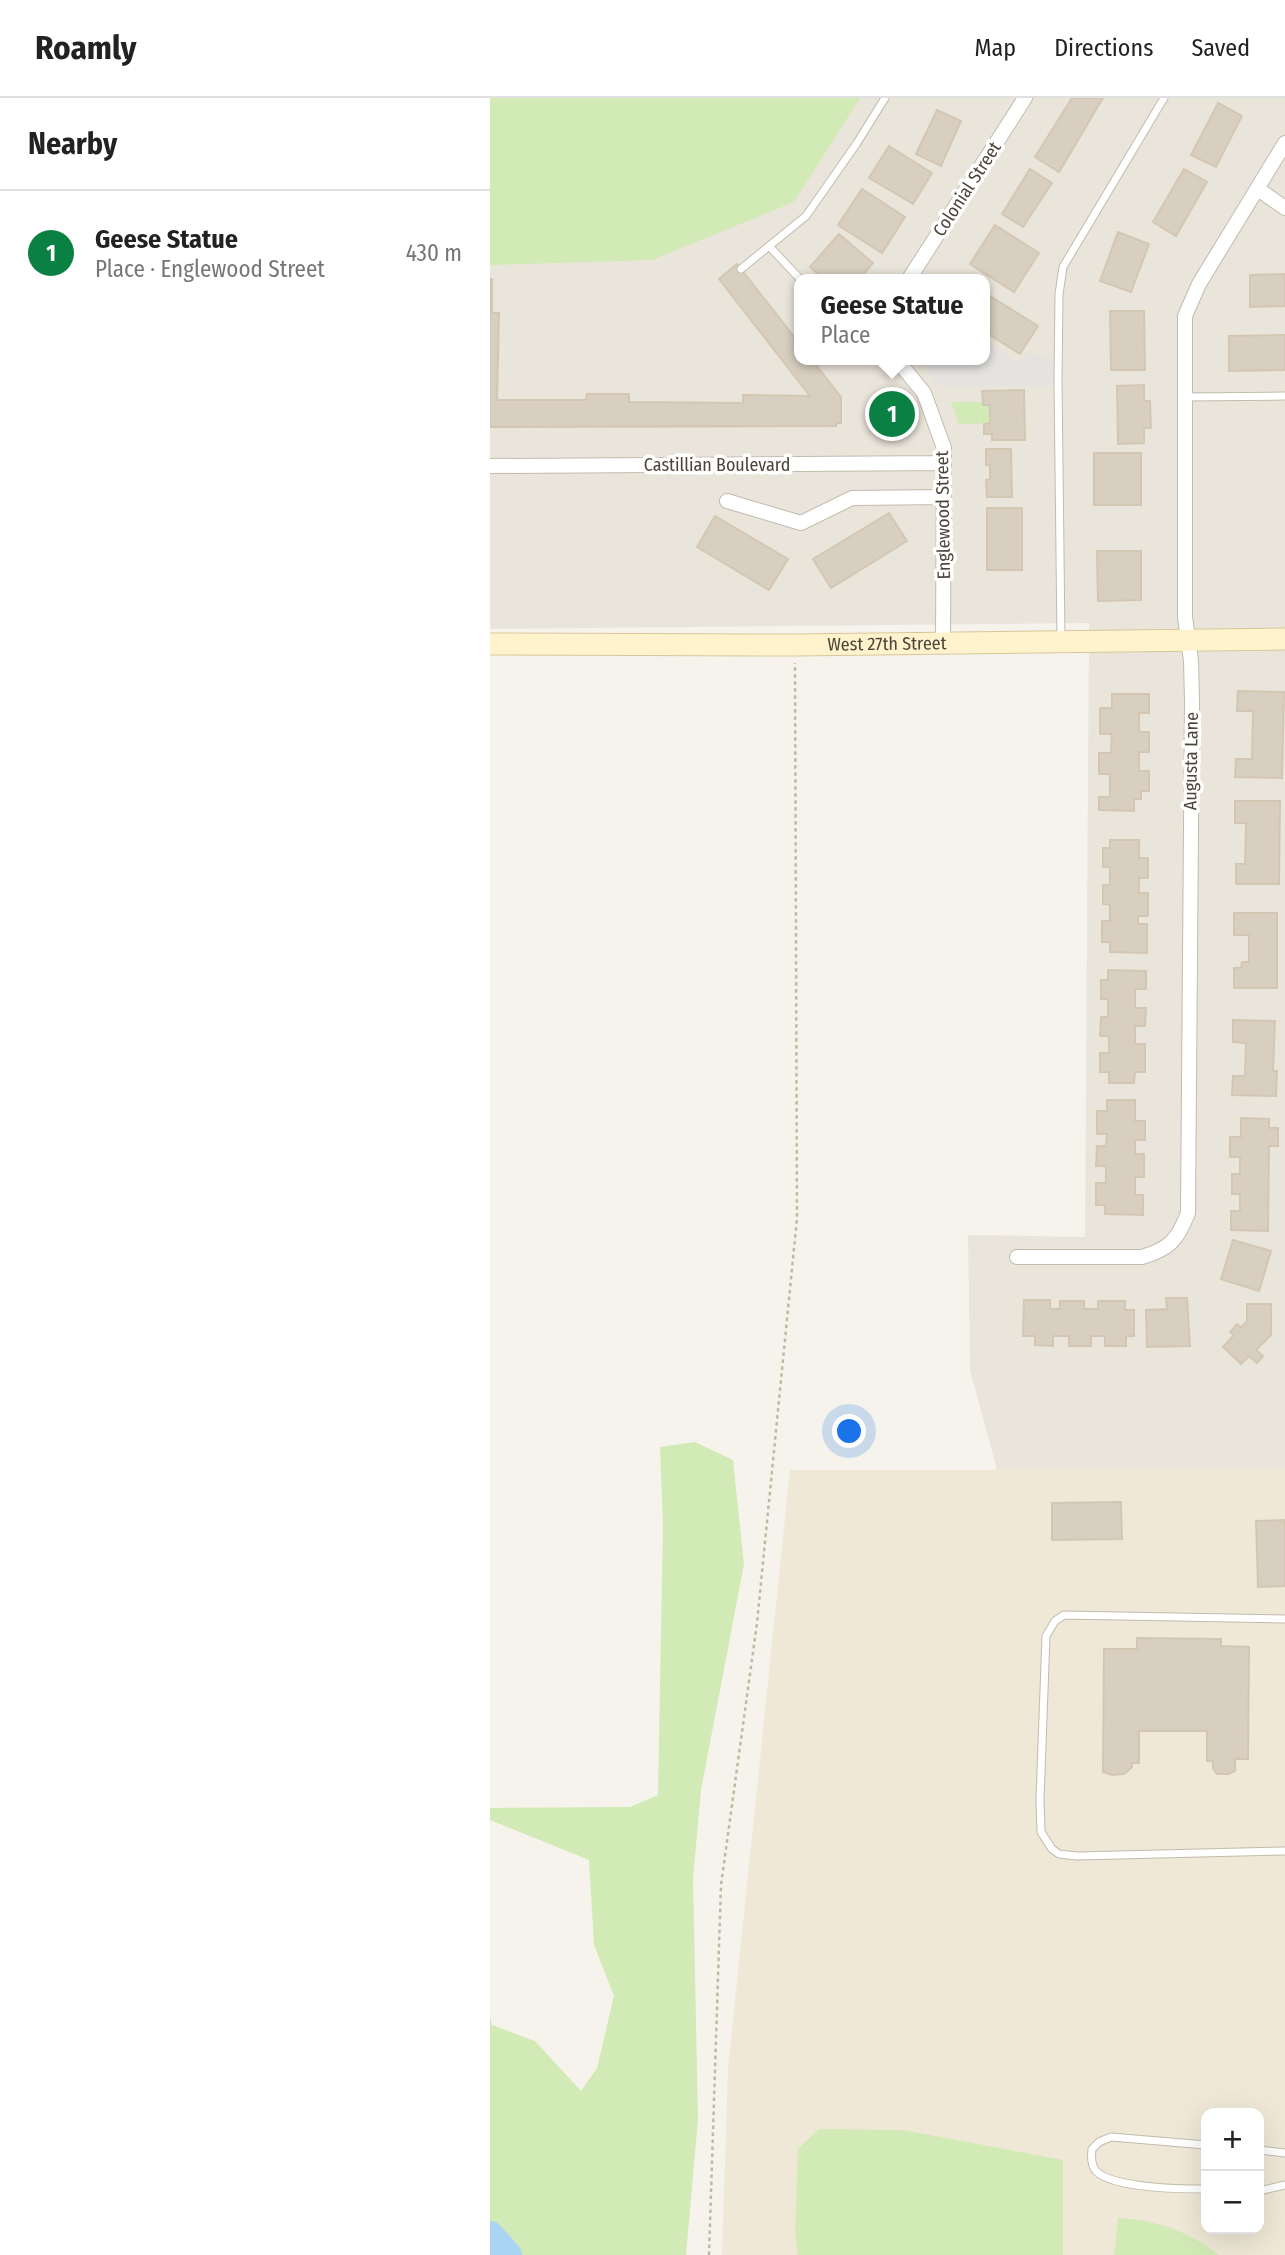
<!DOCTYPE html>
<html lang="en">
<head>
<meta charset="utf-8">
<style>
	body { margin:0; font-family:"Fira Sans Condensed",sans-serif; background:#f6f6f6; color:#222 }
	.controls { position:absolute; right:21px; bottom:21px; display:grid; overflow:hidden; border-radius:14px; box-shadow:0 7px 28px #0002 }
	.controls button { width:63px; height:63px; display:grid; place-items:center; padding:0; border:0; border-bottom:2px solid #e0e0e0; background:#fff; color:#222; font:35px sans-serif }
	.you { position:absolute; left:360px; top:1334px; width:24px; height:24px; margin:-18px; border:5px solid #fff; border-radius:50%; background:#1a73e8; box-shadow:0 0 0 10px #1a73e833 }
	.badge { display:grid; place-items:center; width:46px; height:46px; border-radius:50%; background:#0b8043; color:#fff; font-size:23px; font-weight:700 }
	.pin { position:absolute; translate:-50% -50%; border:4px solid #fff; box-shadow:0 2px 7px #0006 }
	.popup { position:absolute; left:304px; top:176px; width:196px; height:91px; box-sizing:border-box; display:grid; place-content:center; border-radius:14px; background:#fff; filter:drop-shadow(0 2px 5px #0005); font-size:23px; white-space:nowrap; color:#767676 }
	.popup b { font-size:26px; color:#222 }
	.popup::after { content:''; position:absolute; left:50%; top:100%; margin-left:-14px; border:14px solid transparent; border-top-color:#fff }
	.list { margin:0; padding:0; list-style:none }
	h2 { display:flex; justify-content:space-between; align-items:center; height:91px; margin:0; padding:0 28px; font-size:30px }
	h2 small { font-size:23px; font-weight:400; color:#767676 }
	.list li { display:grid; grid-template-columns:46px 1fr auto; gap:21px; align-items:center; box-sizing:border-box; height:126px; padding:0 28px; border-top:2px solid #e0e0e0 }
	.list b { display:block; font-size:26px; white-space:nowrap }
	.list p { margin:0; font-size:23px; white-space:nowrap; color:#767676 }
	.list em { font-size:23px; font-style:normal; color:#767676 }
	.map { position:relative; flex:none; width:795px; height:2157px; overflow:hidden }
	header { display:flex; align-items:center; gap:42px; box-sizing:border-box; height:98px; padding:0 35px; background:#fff; border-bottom:2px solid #e0e0e0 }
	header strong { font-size:33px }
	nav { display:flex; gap:38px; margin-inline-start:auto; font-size:24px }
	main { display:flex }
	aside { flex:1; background:#fff }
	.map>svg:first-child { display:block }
	.residential { fill:#eae5da; fill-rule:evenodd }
	.education { fill:#efe8d6; fill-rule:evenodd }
	.green { fill:#d2eab5 }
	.parking { fill:#e5e3e0 }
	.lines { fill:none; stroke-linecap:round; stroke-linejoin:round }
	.river { stroke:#a9d4f2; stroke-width:28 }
	.building { fill:#d8cfc1; stroke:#d3c7b4; stroke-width:2 }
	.service-casing { stroke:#c2bbae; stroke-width:9 }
	.minor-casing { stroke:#c2bbae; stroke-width:16 }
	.secondary-casing { stroke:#d6c79b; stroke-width:23 }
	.path { stroke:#c4b79f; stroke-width:2.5; stroke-dasharray:3.5 3.5; stroke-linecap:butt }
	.service { stroke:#fff; stroke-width:7 }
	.minor { stroke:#fff; stroke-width:14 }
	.secondary { stroke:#fff3cd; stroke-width:21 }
	.labels { text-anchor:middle; stroke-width:7; stroke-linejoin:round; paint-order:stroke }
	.street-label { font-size:18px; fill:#4b4439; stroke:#fff }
</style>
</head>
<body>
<header>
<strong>Roamly</strong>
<nav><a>Map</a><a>Directions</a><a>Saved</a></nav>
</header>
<main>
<aside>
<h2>Nearby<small></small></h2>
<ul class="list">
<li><span class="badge">1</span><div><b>Geese Statue</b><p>Place · Englewood Street</p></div><em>430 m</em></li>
</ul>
</aside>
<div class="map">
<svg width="795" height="2157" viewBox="0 0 795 2157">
	<rect width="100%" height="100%" fill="#f6f3ec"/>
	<path class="residential" d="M0,0H795V1794L531,1461L480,1272L478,1137L595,1139L599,525L0,531ZM309,181H495V262H309Z"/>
	<path class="education" d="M300,1372H795V2157H232L238,1970ZM716,2015H769V2131H716Z"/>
	<path class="green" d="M0,0H370L304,104L162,162L0,167Z
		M461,304H492L493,307H500V325L469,326Z
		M205,1344L243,1362L254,1466L211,1692L203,1780L208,2021L196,2157H0V1918L2,1927L45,1943L91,1993L107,1970L124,1898L104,1847L99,1762L0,1722V1710L140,1709L168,1697L173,1427L170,1349Z
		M329,2031L413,2032L573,2062V2157H308L305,2135L308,2051Z
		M628,2120C667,2122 698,2133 729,2157H624Z"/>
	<path class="parking" d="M495,244L529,265L539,254L563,263V288H448L429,262H495Z"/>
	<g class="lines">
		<path class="river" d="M0,2137L18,2157"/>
	</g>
	<path class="building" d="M582,0H613L569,74L545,59Z
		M728,5L752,18L726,69L701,57Z
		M447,12L471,23L451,68L426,56Z
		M399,48L442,75L423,106L379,80Z
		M540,71L562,85L533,129L512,116Z
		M694,71L717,84L686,138L663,124Z
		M372,91L415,119L392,155L348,127Z
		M505,127L549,155L524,194L480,166Z
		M628,134L659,146L641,194L610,183Z
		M349,136L383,165L369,181H334L320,169Z
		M247,166L309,245V262H322L351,299V325H346V328L0,329V181H2V215H9L7,302H96L97,296H139V304L253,305V297L320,298L229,181Z
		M795,176V208L760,209V177Z
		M495,195L548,228L530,256L495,234Z
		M620,213H654L655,272H621Z
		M795,237V272L739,273V238Z
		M654,287V303H660L661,330H654V345L628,346L627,288Z
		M534,292L535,342H502V336H494V326L500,325V307H493L492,293Z
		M496,351H521L522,399H497L496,382L500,381V367H496Z
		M604,355H651V407H604Z
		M497,410H532V472H497Z
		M399,415L417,443L341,490L323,461Z
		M225,418L298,461L279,492L207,449Z
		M607,453H651V502L608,503Z
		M748,593L794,594L792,680L745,679L746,661H762L763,613H747Z
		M622,596H659V615H649V634H659V654H649V673H659V693H651V701H644V713L609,712V699H620V676H609V655H621L622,636H610V610H622Z
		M745,703H790L789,786H746V766H755L756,725H745Z
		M620,742H649V760H658V780H649V795H658V818H648V826H657V855L620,854V844H612V823H620V807L613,806V787H620V769H613V750H620Z
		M744,815H787V890H744V870H751L752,864H759V837H744Z
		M618,872L656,873V891H645V910H656L655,928H645V946H655V974H645L644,985H619V974H610V955H619V938H610L611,919H618V901H611V882H618Z
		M743,922L785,923L783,973H787L786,998L742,997L743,978H755L756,945L743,944Z
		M617,1002H645V1023H655V1042H645V1056H654V1079H645V1097H653V1117L615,1116V1107H606V1085H616V1068H606L607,1048H616L617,1036H607V1013H617Z
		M751,1020L779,1021V1030H788V1048H779L778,1133L741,1132V1113H750V1096H742V1076H750V1059H740V1039H751Z
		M743,1142L781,1153L769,1193L731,1181Z
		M676,1200H697L700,1248L657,1249L656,1212L677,1211Z
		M534,1202H560V1211H570V1203H594V1211H608V1203H635V1212H644V1238H636V1248H615V1238H601V1248H579V1238H563V1248L545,1247V1238H533Z
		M757,1206H781V1237L766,1252L773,1258L767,1265L759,1258L751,1266L733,1249L744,1237L740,1234L747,1226L751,1230L757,1223Z
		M631,1404L632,1441L562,1442V1405Z
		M795,1422V1488L768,1489L766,1423Z
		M647,1540L731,1541V1548L759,1549L758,1661H745V1673L739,1676H727L723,1670V1663H717V1633H649V1665H642V1669L634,1676L622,1677L613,1674L614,1551H647Z"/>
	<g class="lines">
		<g class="service-casing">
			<path id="service" d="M279,148L310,181
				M251,171L316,118L367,45L395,0
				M696,299L795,298
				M571,542L568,282L569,196L573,169L674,0
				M795,1521L574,1517L565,1523L556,1538L550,1701L551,1734L562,1751L569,1756L587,1758L795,1753
				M716,2047L621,2039L609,2044L602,2051C601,2059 601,2067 606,2073C622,2090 692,2091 716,2091
				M769,2052L795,2055
				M769,2093L795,2087"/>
		</g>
		<g class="minor-casing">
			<path id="minor" d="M768,91L795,110
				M419,181L535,0
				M407,262L434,295L454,350L453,544
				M0,368L454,365
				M237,403L311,425L362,400L454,399
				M527,1159H652C680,1151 688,1141 698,1115L702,603L701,563L695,519V218L709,186L795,45"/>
		</g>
		<g class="secondary-casing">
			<g id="secondary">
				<path id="s1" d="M0,546L305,547L795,541"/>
			</g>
		</g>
		<path class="path" d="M219,2157L231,1787L267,1525L307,1120L305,565"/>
		<use href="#service" class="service"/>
		<use href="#minor" class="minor"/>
		<use href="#secondary" class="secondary"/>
	</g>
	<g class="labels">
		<g class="street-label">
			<text transform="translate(477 91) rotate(-57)" y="6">Colonial Street</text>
			<text x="227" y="373">Castillian Boulevard</text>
			<text transform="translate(453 417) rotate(-91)" y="6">Englewood Street</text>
			<text dy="6" stroke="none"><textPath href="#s1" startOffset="397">West 27th Street</textPath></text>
			<text transform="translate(701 663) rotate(-89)" y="6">Augusta Lane</text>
		</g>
	</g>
</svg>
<div class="controls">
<button>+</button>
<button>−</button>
</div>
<div class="you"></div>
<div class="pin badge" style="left:402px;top:316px">1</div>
<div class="popup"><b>Geese Statue</b>Place</div>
</div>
</main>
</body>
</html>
